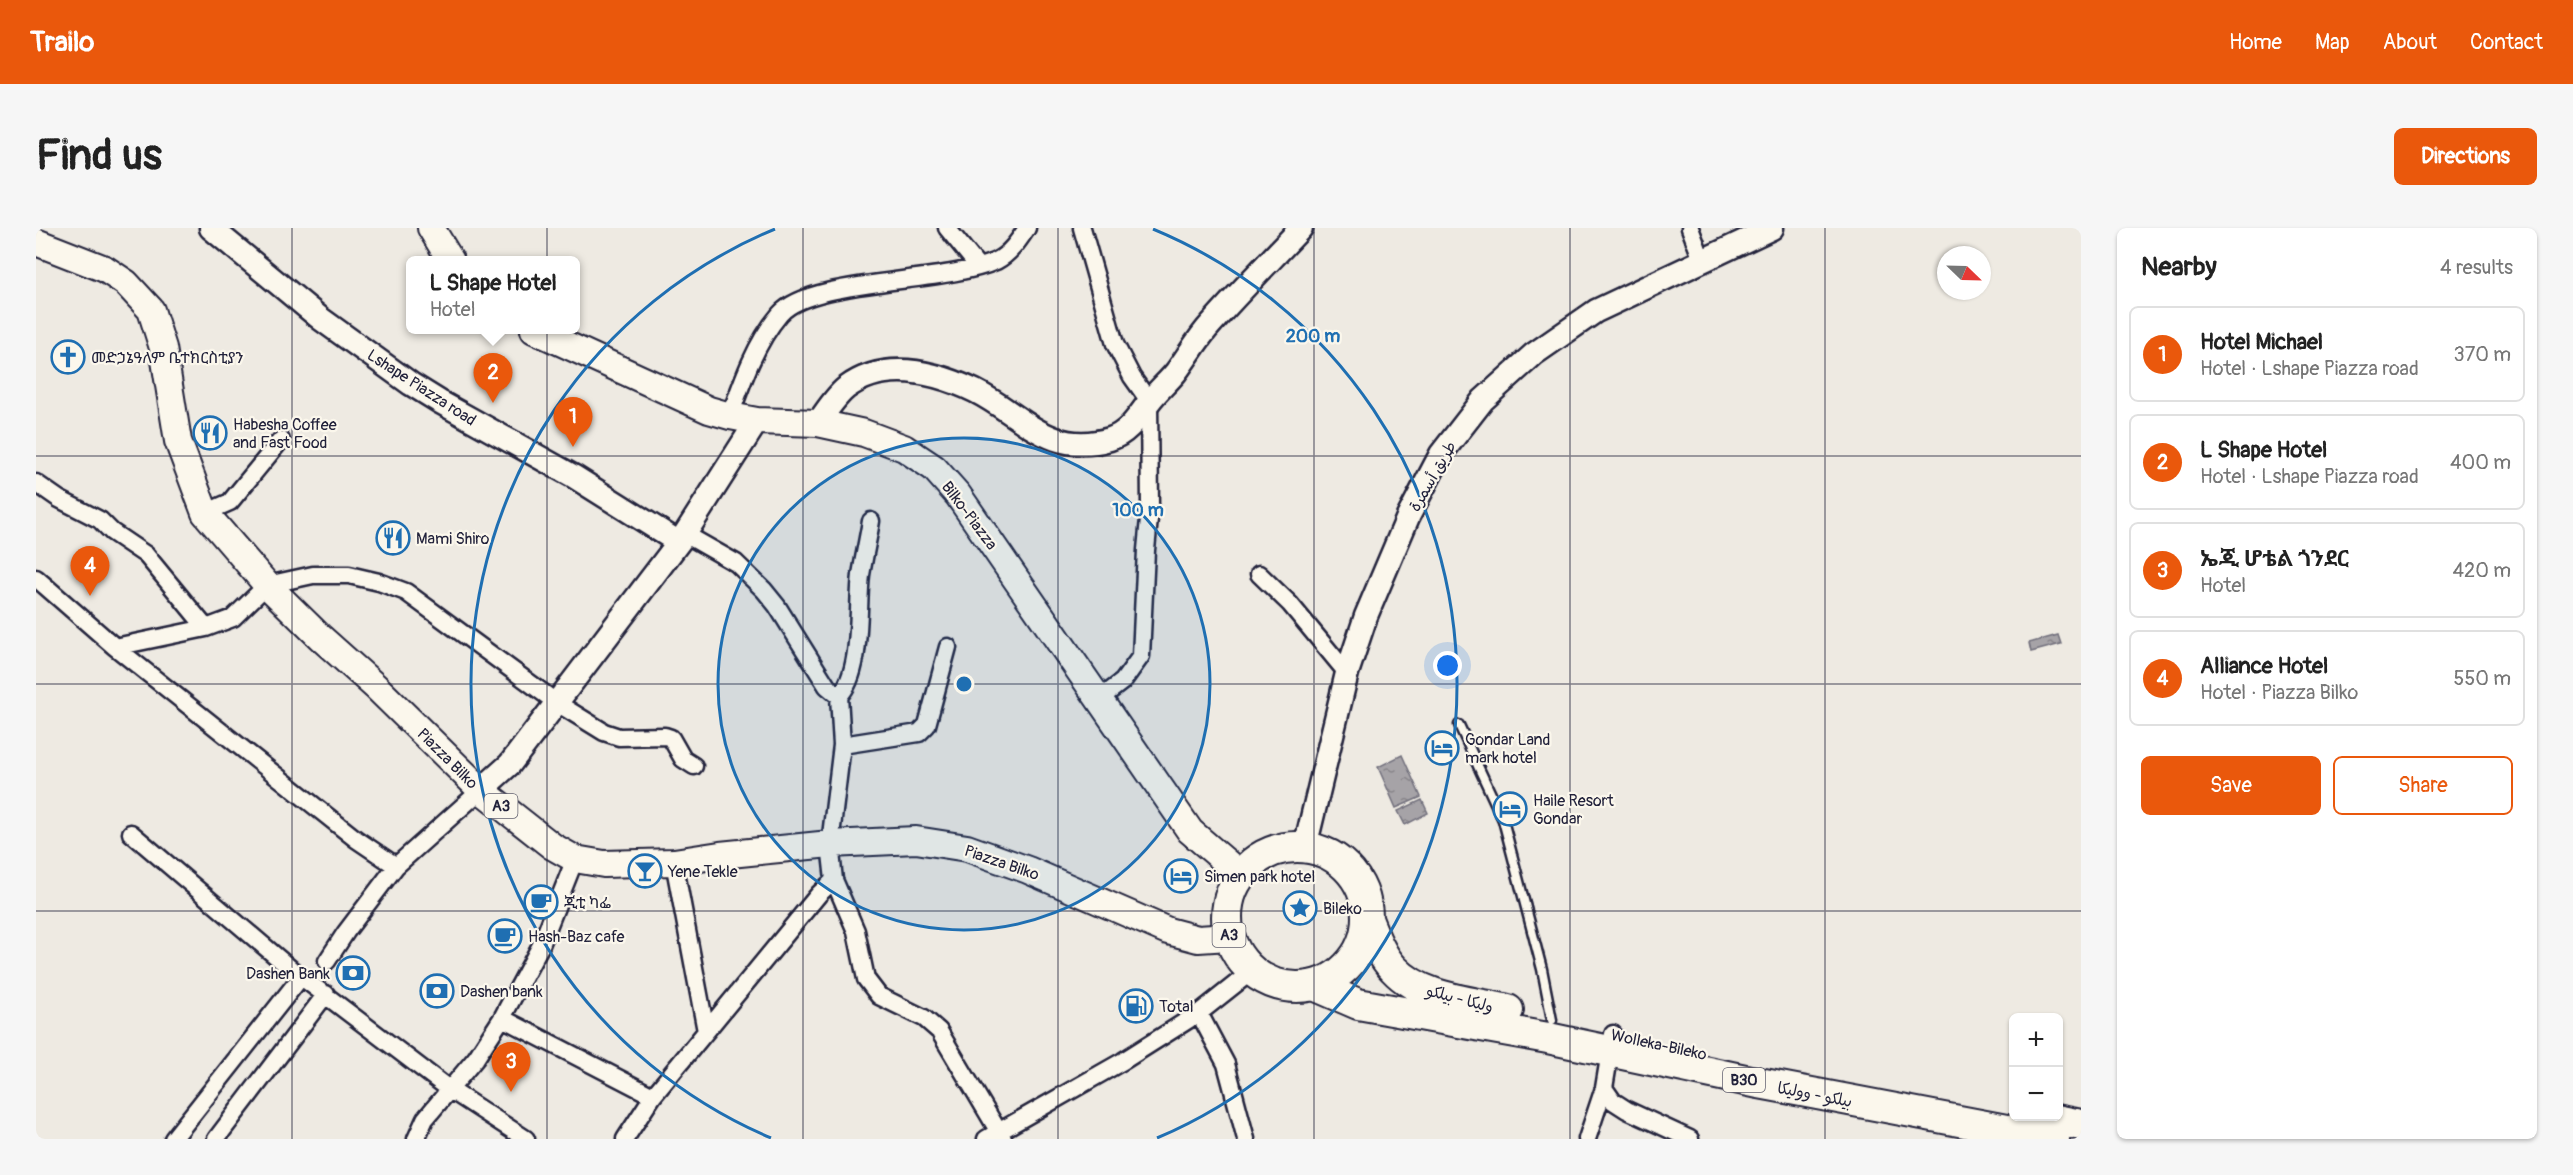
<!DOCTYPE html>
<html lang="en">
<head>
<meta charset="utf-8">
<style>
	body { margin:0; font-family:Pangolin,"Playpen Sans Arabic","Noto Sans Ethiopic",sans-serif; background:#f6f6f6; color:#222 }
	.controls { position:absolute; right:18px; bottom:18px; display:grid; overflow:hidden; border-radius:9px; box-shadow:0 2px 4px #0004 }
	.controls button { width:54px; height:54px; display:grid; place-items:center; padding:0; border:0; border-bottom:2px solid #e0e0e0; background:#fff; color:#222; font:30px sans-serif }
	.compass { position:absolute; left:1901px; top:18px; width:54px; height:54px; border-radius:50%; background:#fff; box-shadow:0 2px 4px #0004; rotate:113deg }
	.you { position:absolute; left:1412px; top:438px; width:21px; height:21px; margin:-15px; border:4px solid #fff; border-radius:50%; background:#1a73e8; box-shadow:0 0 0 9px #1a73e833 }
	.badge { display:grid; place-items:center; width:39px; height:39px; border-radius:50%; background:#ea580c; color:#fff; font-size:20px; font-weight:700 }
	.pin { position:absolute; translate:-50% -50px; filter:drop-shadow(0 2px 3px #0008) }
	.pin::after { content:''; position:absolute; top:32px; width:21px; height:18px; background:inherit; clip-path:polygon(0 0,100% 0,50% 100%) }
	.popup { position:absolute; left:370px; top:28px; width:174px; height:78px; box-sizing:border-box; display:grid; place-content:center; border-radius:9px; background:#fff; filter:drop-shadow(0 2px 4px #0005); font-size:20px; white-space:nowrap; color:#767676 }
	.popup b { font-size:22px; color:#222 }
	.popup::after { content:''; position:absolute; left:50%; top:100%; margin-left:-12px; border:12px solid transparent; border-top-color:#fff }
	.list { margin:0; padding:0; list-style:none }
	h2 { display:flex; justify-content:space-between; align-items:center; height:78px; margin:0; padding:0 24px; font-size:26px }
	h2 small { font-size:20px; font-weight:400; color:#767676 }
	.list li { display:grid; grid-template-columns:39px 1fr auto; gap:18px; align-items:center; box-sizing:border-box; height:96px; margin:0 12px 12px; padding:0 12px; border:2px solid #e0e0e0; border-radius:9px }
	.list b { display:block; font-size:22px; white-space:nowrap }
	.list p { margin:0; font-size:20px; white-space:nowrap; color:#767676 }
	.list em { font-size:20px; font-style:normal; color:#767676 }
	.actions { display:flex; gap:12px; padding:18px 24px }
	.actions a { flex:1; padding:14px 0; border:2px solid #ea580c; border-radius:9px; text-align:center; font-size:21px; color:#ea580c }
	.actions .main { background:#ea580c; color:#fff }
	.map { position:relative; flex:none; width:2045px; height:911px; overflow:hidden; border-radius:9px }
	header { display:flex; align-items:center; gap:36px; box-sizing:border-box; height:84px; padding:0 30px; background:#ea580c; color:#fff }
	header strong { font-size:28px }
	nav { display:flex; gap:33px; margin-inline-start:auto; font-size:21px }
	.intro { display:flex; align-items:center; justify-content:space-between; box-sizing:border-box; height:144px; padding:0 36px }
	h1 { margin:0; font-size:42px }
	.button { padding:15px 27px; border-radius:9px; background:#ea580c; color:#fff; font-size:21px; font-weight:700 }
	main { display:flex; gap:36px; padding:0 36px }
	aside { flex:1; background:#fff; border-radius:9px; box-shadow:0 2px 4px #0004 }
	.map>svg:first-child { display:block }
	.water { fill:url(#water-ripples); stroke:#716f7c; stroke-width:1.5 }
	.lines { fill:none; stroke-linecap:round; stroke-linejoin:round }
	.lane-casing { stroke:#22223b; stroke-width:13 }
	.street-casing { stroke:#22223b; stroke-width:21 }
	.secondary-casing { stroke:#22223b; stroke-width:27 }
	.primary-casing { stroke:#22223b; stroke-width:30 }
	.highway-casing { stroke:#22223b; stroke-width:34 }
	.lane { stroke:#fbf7ec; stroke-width:8 }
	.street { stroke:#fbf7ec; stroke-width:16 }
	.secondary { stroke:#fbf7ec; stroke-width:22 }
	.primary { stroke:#fbf7ec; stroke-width:26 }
	.highway { stroke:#fbf7ec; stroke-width:30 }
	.grid { fill:none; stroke:#22223b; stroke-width:1.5; stroke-opacity:0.55 }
	.ring { fill:none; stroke:#1f6fb2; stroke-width:3 }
	.labels { text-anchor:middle; stroke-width:4.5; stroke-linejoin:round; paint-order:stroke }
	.shield { fill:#fbf7ec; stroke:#636270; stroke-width:1.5 }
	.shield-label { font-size:15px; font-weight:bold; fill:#22223b }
	.poi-label { font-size:16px; fill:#22223b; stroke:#fbf7ec; text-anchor:start }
	.street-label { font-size:16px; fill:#22223b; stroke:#fbf7ec }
	.centre { fill:#1f6fb2; stroke:#fbf7ec; stroke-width:3 }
	.ring-label { font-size:18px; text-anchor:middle; font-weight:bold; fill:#1f6fb2; stroke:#fbf7ec; stroke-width:4.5; stroke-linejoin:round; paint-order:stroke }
</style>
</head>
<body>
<header>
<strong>Trailo</strong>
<nav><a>Home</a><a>Map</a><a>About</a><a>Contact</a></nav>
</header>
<div class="intro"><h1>Find us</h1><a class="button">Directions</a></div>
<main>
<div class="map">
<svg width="2045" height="911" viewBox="0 0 2045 911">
	<defs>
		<pattern id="water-ripples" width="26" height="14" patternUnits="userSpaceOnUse" patternTransform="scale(1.5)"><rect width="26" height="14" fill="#a6a3a7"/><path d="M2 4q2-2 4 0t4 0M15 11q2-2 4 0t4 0" fill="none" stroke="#878489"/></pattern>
	</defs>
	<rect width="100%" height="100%" fill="#eeeae2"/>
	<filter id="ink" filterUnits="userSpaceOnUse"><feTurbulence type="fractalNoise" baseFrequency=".0167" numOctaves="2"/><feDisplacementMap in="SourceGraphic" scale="12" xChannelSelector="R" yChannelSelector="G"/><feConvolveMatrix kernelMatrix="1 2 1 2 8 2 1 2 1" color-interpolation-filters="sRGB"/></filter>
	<g filter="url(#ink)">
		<path class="water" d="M2022,407L2025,416L1995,424L1993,415Z
			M1366,527L1385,569L1360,580L1342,539Z
			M1386,572L1392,585L1369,597L1362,583Z"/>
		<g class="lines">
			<g class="lane-casing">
				<path id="lane" d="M1423,497L1467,592L1506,741L1516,792"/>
			</g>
			<g class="street-casing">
				<path id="street" d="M911,0L941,37
					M1046,0L1079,116L1096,149L1113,173L1114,280L1110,322L1105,428L1087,453L1065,470
					M1654,0L1666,32
					M694,188C706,154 720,114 744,86C775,50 909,56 960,33C974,26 983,12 991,0
					M0,255L23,271L64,292L76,304L110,327L170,400
					M169,285L194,274L245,212
					M835,293C832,311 828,329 825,347C821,379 827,444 803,468L806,517L794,616L798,652L820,703L830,751L843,768L888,790L903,803L967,911
					M649,306L700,335L728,362L741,378L791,458L803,468
					M1223,346L1254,376L1311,445
					M0,350L79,419L320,611L360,638
					M79,419L170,400L197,390L231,357L277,347H313L343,354L370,364L521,475L568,504L583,509L629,508L635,510L647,531L658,538
					M806,517L883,505L891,497L912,419
					M95,605L255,741L413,861L490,911
					M638,634L670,803
					M291,733L310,704L360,638L445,562
					M1163,785L1190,836L1210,911
					M466,790L617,868
					M1577,806L1568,860L1577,873L1591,882L1654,911
					M137,911L265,749
					M180,911L290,766
					M380,911L389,891L440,830L466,790L505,717L539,631
					M589,911L617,868L783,666L798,652
					M950,911L1087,833L1163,785L1216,743
					M1551,911L1568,860"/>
			</g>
			<g class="secondary-casing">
				<path id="secondary" d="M175,0L285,91L375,156L404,174L537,248L642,314
					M782,195C790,183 799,169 810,160C849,131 899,144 939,163C987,187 1013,229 1074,211C1093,205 1102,188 1113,174C1121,163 1132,154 1140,144C1152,128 1162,110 1175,96C1204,63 1235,32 1265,0
					M445,562L474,536L649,306L721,193
					M1269,619L1311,445L1330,388L1372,289L1405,226L1447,172L1498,126L1560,83L1736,0"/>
			</g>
			<g class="primary-casing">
				<path id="primary" d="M395,0L415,33
					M0,14L69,41L90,55L115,82L127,120L142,213L169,285L231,357L284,409L340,459L445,562L516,618L539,631L568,636L638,634L684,627L794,616L880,612L931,620L992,642L1132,703L1162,711L1193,709
					M498,102L673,182L694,188L721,193L782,195L828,205L868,220L898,240L922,267L1154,603L1204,646"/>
			</g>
			<g class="highway-casing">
				<path id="highway" d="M1191 689a70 70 0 1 1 140 0a70 70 0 1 1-140 0Z
					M1331,691C1338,708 1345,728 1358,741C1386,771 1434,773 1472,782
					M1278,757L1322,776L1512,810L1723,855L2018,911
					M2000,888L2045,897"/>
			</g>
			<use href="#lane" class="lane"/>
			<use href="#street" class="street"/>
			<use href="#secondary" class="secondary"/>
			<use href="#primary" class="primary"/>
			<use href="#highway" class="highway"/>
		</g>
	</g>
	<path class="grid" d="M256,0V911M511,0V911M767,0V911M1022,0V911M1278,0V911M1534,0V911M1789,0V911M0,228H2045M0,456H2045M0,683H2045"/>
	<circle cx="928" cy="456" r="246" fill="#1f6fb2" fill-opacity=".12"/>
	<g class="ring">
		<circle cx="928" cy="456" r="246"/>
		<path d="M735 910A493 493 0 0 1 739 1M1117 1A493 493 0 0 1 1121 910"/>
	</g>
	<defs>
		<g id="church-ring" transform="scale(1.725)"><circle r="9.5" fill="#fbf7ec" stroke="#1f6fb2" stroke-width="1.5"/><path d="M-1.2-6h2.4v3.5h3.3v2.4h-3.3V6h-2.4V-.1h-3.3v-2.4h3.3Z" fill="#1f6fb2"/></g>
		<g id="restaurant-ring" transform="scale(1.725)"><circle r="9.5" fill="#fbf7ec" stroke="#1f6fb2" stroke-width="1.5"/><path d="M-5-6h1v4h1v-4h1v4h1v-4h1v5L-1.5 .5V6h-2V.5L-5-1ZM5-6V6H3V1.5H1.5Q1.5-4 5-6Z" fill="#1f6fb2"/></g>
		<g id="hotel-ring" transform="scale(1.725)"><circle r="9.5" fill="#fbf7ec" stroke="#1f6fb2" stroke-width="1.5"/><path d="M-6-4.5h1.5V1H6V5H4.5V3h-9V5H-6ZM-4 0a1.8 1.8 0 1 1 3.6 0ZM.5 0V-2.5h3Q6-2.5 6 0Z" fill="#1f6fb2"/></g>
		<g id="bar-ring" transform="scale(1.725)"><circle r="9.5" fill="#fbf7ec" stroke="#1f6fb2" stroke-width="1.5"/><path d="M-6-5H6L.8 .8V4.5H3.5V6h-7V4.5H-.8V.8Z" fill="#1f6fb2"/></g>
		<g id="cafe-ring" transform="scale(1.725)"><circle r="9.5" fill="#fbf7ec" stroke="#1f6fb2" stroke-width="1.5"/><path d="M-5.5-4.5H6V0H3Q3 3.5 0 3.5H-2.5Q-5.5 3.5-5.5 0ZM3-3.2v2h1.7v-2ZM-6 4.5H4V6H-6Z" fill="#1f6fb2"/></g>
		<g id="sight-ring" transform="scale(1.725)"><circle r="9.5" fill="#fbf7ec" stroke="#1f6fb2" stroke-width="1.5"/><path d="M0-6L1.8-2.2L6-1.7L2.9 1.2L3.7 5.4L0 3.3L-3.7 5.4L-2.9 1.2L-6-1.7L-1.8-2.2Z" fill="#1f6fb2"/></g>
		<g id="bank-ring" transform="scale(1.725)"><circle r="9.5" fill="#fbf7ec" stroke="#1f6fb2" stroke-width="1.5"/><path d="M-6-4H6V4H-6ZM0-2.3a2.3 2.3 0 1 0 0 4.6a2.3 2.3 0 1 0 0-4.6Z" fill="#1f6fb2"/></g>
		<g id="fuel-ring" transform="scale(1.725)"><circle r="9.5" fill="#fbf7ec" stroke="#1f6fb2" stroke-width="1.5"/><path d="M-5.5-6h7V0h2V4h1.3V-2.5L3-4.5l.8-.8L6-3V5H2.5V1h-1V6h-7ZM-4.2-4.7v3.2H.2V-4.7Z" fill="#1f6fb2"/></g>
	</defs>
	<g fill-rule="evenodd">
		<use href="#church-ring" x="32" y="129"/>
		<use href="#restaurant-ring" x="174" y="205"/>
		<use href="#restaurant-ring" x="357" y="310"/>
		<use href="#hotel-ring" x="1406" y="520"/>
		<use href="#hotel-ring" x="1474" y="581"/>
		<use href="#bar-ring" x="609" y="643"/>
		<use href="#hotel-ring" x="1145" y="648"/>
		<use href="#cafe-ring" x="505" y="674"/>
		<use href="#sight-ring" x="1264" y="680"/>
		<use href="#cafe-ring" x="469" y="708"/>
		<use href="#bank-ring" x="317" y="745"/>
		<use href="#bank-ring" x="401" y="763"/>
		<use href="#fuel-ring" x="1100" y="778"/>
	</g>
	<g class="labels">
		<g class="shield">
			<rect x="448.5" y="566" width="33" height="24" rx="4.5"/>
			<rect x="1176.5" y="695" width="33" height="24" rx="4.5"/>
			<rect x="1687" y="840" width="42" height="24" rx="4.5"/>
		</g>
		<g class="shield-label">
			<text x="465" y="583">A3</text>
			<text x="1193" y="712">A3</text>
			<text x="1708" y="857">B30</text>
		</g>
		<g class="poi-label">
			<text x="55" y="135">መድኃኔዓለም ቤተክርስቲያን</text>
			<text x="197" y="202">Habesha Coffee<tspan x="197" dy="18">and Fast Food</tspan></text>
			<text x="380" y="316">Mami Shiro</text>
			<text x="1429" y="517">Gondar Land<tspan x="1429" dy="18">mark hotel</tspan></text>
			<text x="1497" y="578">Haile Resort<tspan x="1497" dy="18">Gondar</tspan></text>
			<text x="632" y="649">Yene Tekle</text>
			<text x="1168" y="654">Simen park hotel</text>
			<text x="528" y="680">ጂቲ ካፌ</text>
			<text x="1287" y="686">Bileko</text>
			<text x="492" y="714">Hash-Baz cafe</text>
			<text x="294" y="751" text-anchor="end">Dashen Bank</text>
			<text x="424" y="769">Dashen bank</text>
			<text x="1123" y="784">Total</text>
		</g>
		<g class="street-label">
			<text transform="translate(386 159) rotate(33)" y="6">Lshape Piazza road</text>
			<text transform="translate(1396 248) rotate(-60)" y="6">طريق أسمرة</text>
			<text transform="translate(934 287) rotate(53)" y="6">Bilko-Piazza</text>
			<text transform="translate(412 530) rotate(45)" y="6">Piazza Bilko</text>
			<text transform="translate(966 634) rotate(19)" y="6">Piazza Bilko</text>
			<text transform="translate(1424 770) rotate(15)" y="6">وليكا - بيلكو</text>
			<text transform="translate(1623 816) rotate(12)" y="6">Wolleka-Bileko</text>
			<text transform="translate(1779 866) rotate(11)" y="6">بيلكو - ووليكا</text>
		</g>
	</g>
	<circle cx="928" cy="456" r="9" class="centre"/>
	<g class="ring-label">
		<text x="1277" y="114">200 m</text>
		<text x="1102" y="288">100 m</text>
	</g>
</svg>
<div class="controls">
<button>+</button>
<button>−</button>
</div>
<svg class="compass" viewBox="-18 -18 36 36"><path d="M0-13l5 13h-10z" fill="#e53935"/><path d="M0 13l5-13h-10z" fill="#767676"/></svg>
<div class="you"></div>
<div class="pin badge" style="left:537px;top:219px">1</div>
<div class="pin badge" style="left:457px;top:175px">2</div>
<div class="popup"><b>L Shape Hotel</b>Hotel</div>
<div class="pin badge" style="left:475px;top:864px">3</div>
<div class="pin badge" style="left:54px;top:368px">4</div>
</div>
<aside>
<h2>Nearby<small>4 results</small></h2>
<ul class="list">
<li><span class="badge">1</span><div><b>Hotel Michael</b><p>Hotel · Lshape Piazza road</p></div><em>370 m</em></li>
<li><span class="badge">2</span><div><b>L Shape Hotel</b><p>Hotel · Lshape Piazza road</p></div><em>400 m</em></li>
<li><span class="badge">3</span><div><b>ኤጂ ሆቴል ጎንደር</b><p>Hotel</p></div><em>420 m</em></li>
<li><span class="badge">4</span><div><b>Alliance Hotel</b><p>Hotel · Piazza Bilko</p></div><em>550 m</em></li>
</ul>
<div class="actions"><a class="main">Save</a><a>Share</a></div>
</aside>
</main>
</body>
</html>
